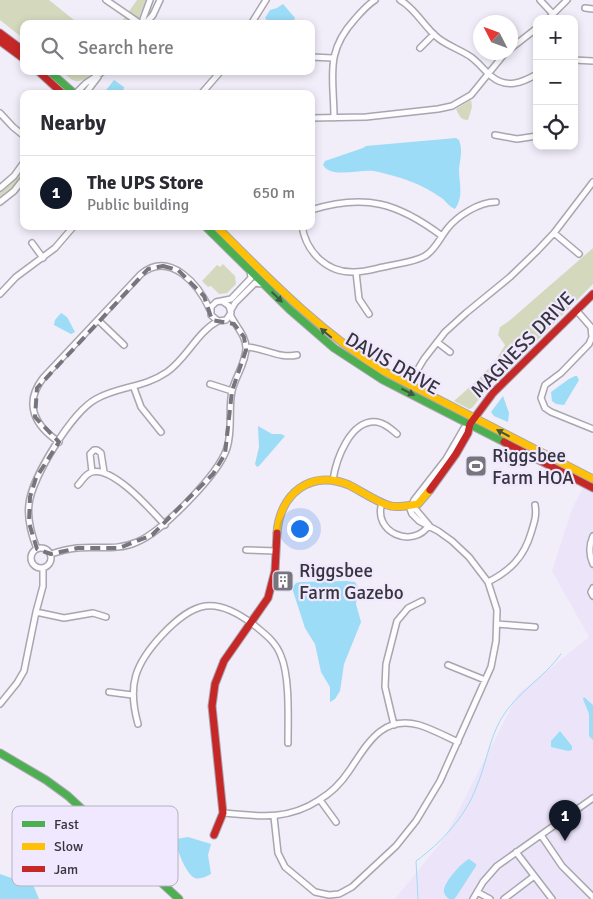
<!DOCTYPE html>
<html lang="en">
<head>
<meta charset="utf-8">
<style>
	body { margin:0; font-family:Signika,sans-serif; background:#f2f2f3; color:#2b2b33 }
	.controls { position:absolute; right:15px; top:15px; display:grid; overflow:hidden; border-radius:10px; box-shadow:0 2px 8px #0003 }
	.controls button { width:45px; height:45px; display:grid; place-items:center; padding:0; border:0; border-bottom:1px solid #e1e1e2; background:#fff; color:#2b2b33; font:25px sans-serif }
	.compass { position:absolute; left:473px; top:15px; width:45px; height:45px; border-radius:50%; background:#fff; box-shadow:0 2px 8px #0003; rotate:312deg }
	.you { position:absolute; left:299px; top:528px; width:18px; height:18px; margin:-12px; border:4px solid #fff; border-radius:50%; background:#1a73e8; box-shadow:0 0 0 8px #1a73e833 }
	.badge { display:grid; place-items:center; width:32px; height:32px; border-radius:50%; background:#111827; color:#fff; font-size:16px; font-weight:700 }
	.pin { position:absolute; translate:-50% -41px; filter:drop-shadow(0 1px 2px #0008) }
	.pin::after { content:''; position:absolute; top:26px; width:18px; height:15px; background:inherit; clip-path:polygon(0 0,100% 0,50% 100%) }
	.list { margin:0; padding:0; list-style:none }
	h2 { display:flex; justify-content:space-between; align-items:center; height:65px; margin:0; padding:0 20px; font-size:21px }
	h2 small { font-size:16px; font-weight:400; color:#7c7c81 }
	.list li { display:grid; grid-template-columns:32px 1fr auto; gap:15px; align-items:center; box-sizing:border-box; height:75px; padding:0 20px; border-top:1px solid #e1e1e2 }
	.list b { display:block; font-size:19px; white-space:nowrap }
	.list p { margin:0; font-size:16px; white-space:nowrap; color:#7c7c81 }
	.list em { font-size:16px; font-style:normal; color:#7c7c81 }
	.icon { flex:none; width:28px; height:28px; fill:none; stroke:currentColor; stroke-width:2; stroke-linecap:round; stroke-linejoin:round }
	.map { position:relative; flex:none; width:593px; height:899px; overflow:hidden }
	.search { position:absolute; background:#fff; box-shadow:0 2px 8px #0003; left:20px; top:20px; width:295px; height:55px; display:flex; align-items:center; gap:12px; box-sizing:border-box; padding:0 18px; border-radius:10px; color:#7c7c81; font-size:19px }
	.panel { position:absolute; background:#fff; box-shadow:0 2px 8px #0003; left:20px; top:90px; width:295px; height:140px; border-radius:10px }
	.map>svg:first-child { display:block }
	.built { fill:#ece5fa }
	.green { fill:#d4d9be }
	.water { fill:#9cdcf6 }
	.lines { fill:none; stroke-linecap:round; stroke-linejoin:round }
	.stream { stroke:#9cdcf6; stroke-width:1 }
	.street-casing { stroke:#a9a6af; stroke-width:8 }
	.fast-casing { stroke:#a9a6af; stroke-width:9 }
	.slow-casing { stroke:#a9a6af; stroke-width:9 }
	.jam-casing { stroke:#a9a6af; stroke-width:9 }
	.street { stroke:#fdfcfe; stroke-width:5 }
	.fast { stroke:#4caf50; stroke-width:7 }
	.slow { stroke:#ffc107; stroke-width:7 }
	.jam { stroke:#c62828; stroke-width:7 }
	.oneway { fill:#3d5942 }
	.marked { fill:none; stroke:#77757e; stroke-width:4; stroke-dasharray:10 6; stroke-linejoin:round }
	.labels { text-anchor:middle; stroke-width:4.5; stroke-linejoin:round; paint-order:stroke }
	.street-label { font-size:19px; fill:#36343c; stroke:#efe8fe }
	.poi-label { font-size:19px; fill:#36343c; stroke:#efe8fe; text-anchor:start }
	.key { fill:#efe8fe; stroke:#b8b2c4; stroke-width:1 }
	.key-label { font-size:14px; fill:#36343c }
</style>
</head>
<body>
<div class="map">
<svg width="593" height="899" viewBox="0 0 593 899">
	<rect width="100%" height="100%" fill="#f1edf9"/>
	<path class="built" d="M588,479L593,482V899H395L445,837L518,694L589,637L552,571L572,509Z"/>
	<path class="green" d="M0,0H49L79,24H24V39L0,20Z
		M137,0H146L136,24H120Z
		M62,71H96C80,83 76,86 62,71Z
		M471,100L472,107L468,120C460,120 459,115 456,109Z
		M24,165C24,182 12,189 0,200V190Z
		M593,248V284L530,348L492,383L472,408L469,409L454,401C473,384 493,368 505,345L498,335L500,327L509,321Z
		M223,264L235,276L236,284L227,293L219,294L211,286L208,287L202,281L217,265L220,267Z"/>
	<path class="water" d="M283,4L295,18L292,24H270L265,18L270,10L277,8Z
		M114,80L124,87L123,94H103Z
		M456,138L459,140C463,150 460,159 459,169C459,184 464,195 455,209C450,207 447,203 443,199C423,184 398,176 374,171C359,169 331,179 323,165L325,161L363,148L366,146Z
		M61,313L67,317L75,332L71,334L54,325L55,320Z
		M575,376H577L579,380L564,405L556,404L552,401L551,392L569,379Z
		M503,396L509,413L508,422L494,416L491,412Z
		M258,426L272,434H281L285,436L259,466L257,467L255,464L259,447Z
		M346,581L355,582L358,587L356,604L361,622L344,664L340,691L335,699L330,702V687L321,672L315,644L305,628L292,588L296,583L300,582Z
		M584,697L593,705V740L589,736V714L583,699Z
		M560,731L572,746V750L568,751L551,747V741Z
		M188,837L211,844L208,855L211,874C206,876 201,880 195,878C187,876 175,847 176,839Z
		M469,859L476,864V866L456,897L454,899H449C447,897 445,896 444,892C442,884 462,862 469,859Z
		M0,874L31,885L34,887L39,899H0Z"/>
	<g class="lines">
		<path class="stream" d="M418,899L416,861C441,843 465,817 476,788C486,765 489,740 501,719C516,693 544,678 561,654"/>
		<g class="street-casing">
			<path id="street" d="M106,0L141,24
				M400,0C416,9 424,27 438,38C448,46 461,50 471,57C479,63 484,70 491,76C506,89 522,83 537,74
				M540,0L553,14
				M585,8L593,9
				M548,19L567,0
				M143,24V19L150,0
				M145,24L153,15L160,0
				M251,24L266,0
				M420,48L434,34
				M510,49L537,28
				M311,57L333,58
				M574,60L593,61
				M75,94L86,83L101,73
				M85,94L98,77
				M201,94L221,71
				M0,113L13,127L24,136
				M311,118L366,117L438,109L452,106L471,95L506,52
				M334,118C334,77 324,53 355,19C361,12 367,5 375,0
				M495,135L517,139L537,136
				M0,188L14,176L24,162
				M0,202L14,191L24,178
				M311,210C365,193 398,203 442,236
				M302,226C306,252 327,273 354,272C366,272 377,268 388,266C401,263 414,262 425,256C435,250 440,238 447,229C457,216 479,202 496,202
				M554,233L579,254
				M32,243L43,258
				M356,272L359,299L369,314
				M0,294L16,277L55,248L74,226
				M222,301L229,306L231,313L226,320L218,321L211,315V307L216,302L231,299L251,278L250,271
				M231,310L235,303L255,283L262,284
				M577,311L591,327L592,337L589,344L561,373L545,385L541,398L545,408L551,412L593,429
				M98,320L124,345
				M437,342L450,352
				M247,347C265,348 279,359 297,355
				M210,384L232,391
				M409,384L424,359L445,332L466,313L510,277L537,251L554,233L593,182
				M134,388L141,407L161,432
				M59,442C35,426 23,404 43,378L141,274C170,250 199,285 210,310
				M92,472L90,454L94,450H97L101,453L104,472
				M333,480C336,460 350,419 377,422C385,423 391,429 397,434
				M78,485C82,481 85,474 92,472C113,466 151,510 165,525
				M382,503C372,532 413,550 429,525
				M412,505L429,525
				M593,536C589,545 589,555 593,564
				M31 558a10 10 0 1 1 20 0a10 10 0 1 1-20 0Z
				M37,549C31,534 27,520 29,504C32,477 72,412 96,399C119,386 144,388 167,372C187,358 197,332 218,321
				M246,550L276,551
				M51,554C60,551 68,549 77,548C98,546 117,551 137,542C162,532 219,474 227,448C233,429 228,410 232,391C235,377 246,363 246,348C246,335 235,326 230,314
				M488,582C510,571 524,557 531,533C534,523 537,516 535,505
				M593,588L591,592L593,596
				M36,612L64,618L93,613L106,617
				M497,624L535,627
				M448,665L485,680
				M109,692L132,695
				M0,704L17,683L24,671L36,612L43,586V568
				M138,724C127,685 135,664 162,635C194,601 215,595 254,625C265,634 276,642 281,656C290,677 288,719 288,743
				M394,725L385,687L386,664L397,621L408,608L422,601
				M320,800L336,822
				M223,813C258,816 287,821 319,800C331,793 341,783 349,771C367,745 381,715 419,725C432,729 445,736 458,742
				M274,817L278,853L285,867L315,892L329,895L339,894L352,887L396,846L416,821L440,781L491,667L496,641L497,610L488,582L469,557L452,541L438,531L419,521L412,514L410,509L414,500L446,459L464,428L470,424
				M541,835L562,866L593,897
				M516,852L552,899
				M477,892L490,899
				M473,899L483,882L497,866L593,798
				M504,899L533,877"/>
		</g>
		<g class="fast-casing">
			<path id="fast" d="M49,71L75,94
				M205,226L289,309L334,348L383,380L504,442
				M0,753L46,780L68,796L179,899"/>
		</g>
		<g class="slow-casing">
			<path id="slow" d="M216,226C269,279 320,332 385,372L593,479
				M277,533C280,494 310,469 349,485C361,491 380,504 391,506C399,508 410,505 418,504L430,490"/>
		</g>
		<g class="jam-casing">
			<path id="jam" d="M0,33L24,51
				M0,41L24,59
				M38,71L63,94
				M504,442L593,488
				M430,490L456,454L468,433L470,424L493,393L593,294
				M214,835L223,813L212,706L215,684L224,661L268,598L275,571L277,533"/>
		</g>
		<use href="#street" class="street"/>
		<use href="#fast" class="fast"/>
		<use href="#slow" class="slow"/>
		<use href="#jam" class="jam"/>
	</g>
	<defs><path id="oneway-solid" d="M-6-.8H1V-3.2L6.5 0L1 3.2V.8H-6Z" transform="scale(1.25)"/></defs>
	<g class="oneway">
		<use href="#oneway-solid" transform="translate(277 297) rotate(44)"/>
		<use href="#oneway-solid" transform="translate(326 333) rotate(-140)"/>
		<use href="#oneway-solid" transform="translate(408 392) rotate(27)"/>
		<use href="#oneway-solid" transform="translate(503 433) rotate(-152)"/>
	</g>
	<path class="marked" d="M163,266L178,270L204,296L212,320L234,324L244,337L246,350L232,391L225,454L213,474L152,535L119,548H78L51,554L37,549L29,523L30,497L36,478L59,442L35,417L37,388L148,269Z"/>
	<defs>
		<g id="stadium-square" transform="scale(1.125)"><rect x="-9" y="-9" width="18" height="18" rx="4" fill="#77757e" stroke="#efe8fe"/><path d="M0-5a6.5 5 0 1 0 0 10a6.5 5 0 1 0 0-10ZM-3.5-1.8h7v3.6h-7Z" fill="#fff"/></g>
		<g id="building-square" transform="scale(1.125)"><rect x="-9" y="-9" width="18" height="18" rx="4" fill="#77757e" stroke="#efe8fe"/><path d="M-4-6H4V6H1V3H-1V6H-4ZM-2.5-4.3h1.7v1.8h-1.7ZM.8-4.3h1.7v1.8H.8ZM-2.5-1h1.7V.8h-1.7ZM.8-1h1.7V.8H.8Z" fill="#fff"/></g>
	</defs>
	<g fill-rule="evenodd">
		<use href="#stadium-square" x="476" y="466"/>
		<use href="#building-square" x="283" y="581"/>
	</g>
	<g class="labels">
		<g class="street-label">
			<text transform="translate(522 344) rotate(-46)" y="7">MAGNESS DRIVE</text>
			<text transform="translate(393 363) rotate(30)" y="7">DAVIS DRIVE</text>
		</g>
		<g class="poi-label">
			<text x="492" y="462">Riggsbee<tspan x="492" dy="22">Farm HOA</tspan></text>
			<text x="299" y="577">Riggsbee<tspan x="299" dy="22">Farm Gazebo</tspan></text>
		</g>
	</g>
	<rect x="12" y="806" width="166" height="80" rx="8" class="key"/>
	<rect x="22" y="821" width="23" height="6" fill="#4caf50"/>
	<rect x="22" y="843" width="23" height="7" fill="#ffc107"/>
	<rect x="22" y="866" width="23" height="6" fill="#c62828"/>
	<g class="key-label">
		<text x="54" y="829">Fast</text>
		<text x="54" y="851">Slow</text>
		<text x="54" y="874">Jam</text>
	</g>
</svg>
<div class="controls">
<button>+</button>
<button>−</button>
<button><svg class="icon" aria-label="locate" viewBox="0 0 24 24"><circle cx="12" cy="12" r="6"/><path d="M12 2v4M12 18v4M2 12h4M18 12h4"/></svg></button>
</div>
<svg class="compass" viewBox="-18 -18 36 36"><path d="M0-13l5 13h-10z" fill="#e53935"/><path d="M0 13l5-13h-10z" fill="#7c7c81"/></svg>
<div class="you"></div>
<div class="pin badge" style="left:565px;top:841px">1</div>
<div class="search"><svg class="icon" aria-label="search" viewBox="0 0 24 24"><circle cx="10" cy="10" r="6"/><path d="M15 15l6 6"/></svg>Search here</div>
<section class="panel">
<h2>Nearby<small></small></h2>
<ul class="list">
<li><span class="badge">1</span><div><b>The UPS Store</b><p>Public building</p></div><em>650 m</em></li>
</ul>
</section>
</div>
</body>
</html>
